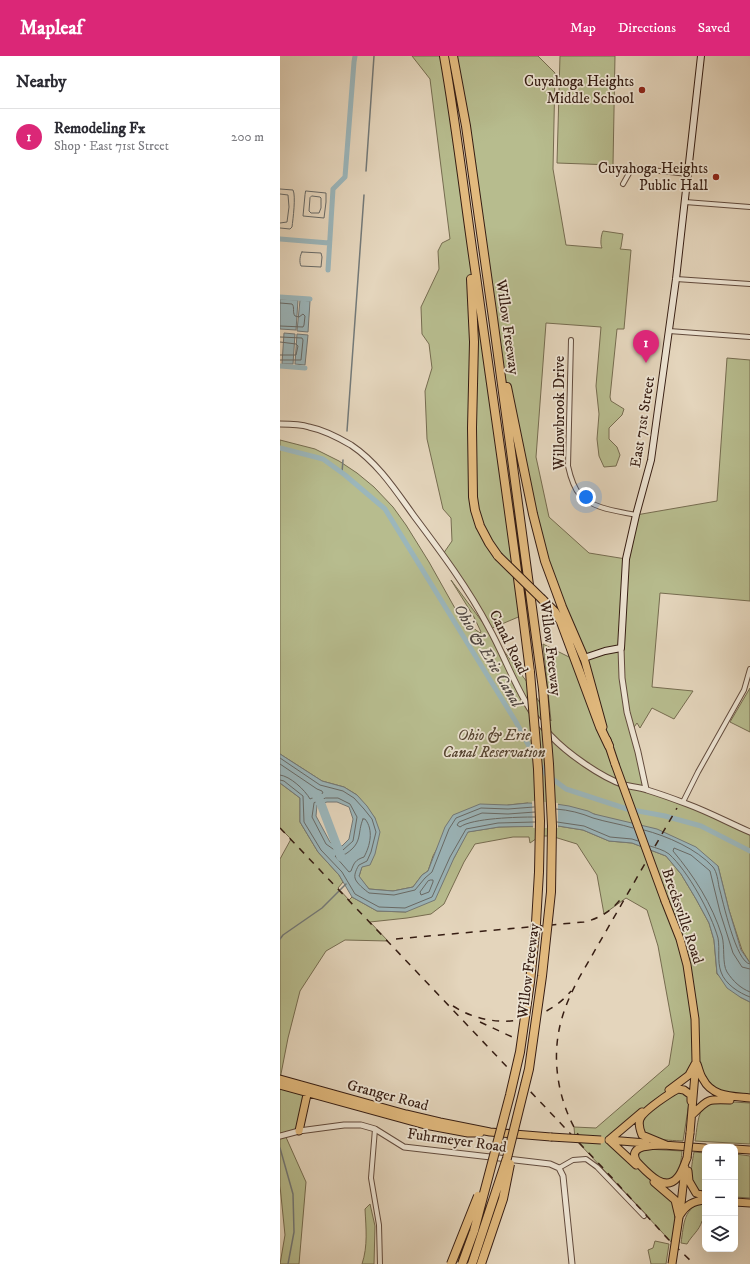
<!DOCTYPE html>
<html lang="en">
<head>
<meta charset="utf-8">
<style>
	body { margin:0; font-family:"IM FELL DW Pica",serif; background:#f2f2f3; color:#2b2b33 }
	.controls { position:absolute; right:12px; bottom:12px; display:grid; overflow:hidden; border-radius:8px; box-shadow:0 4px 16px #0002 }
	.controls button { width:36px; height:36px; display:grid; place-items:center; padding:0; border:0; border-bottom:1px solid #e1e1e2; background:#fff; color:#2b2b33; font:20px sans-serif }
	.you { position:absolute; left:306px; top:441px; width:14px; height:14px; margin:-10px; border:3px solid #fff; border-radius:50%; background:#1a73e8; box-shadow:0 0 0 6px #1a73e833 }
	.badge { display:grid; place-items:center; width:26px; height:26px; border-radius:50%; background:#db2777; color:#fff; font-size:13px; font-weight:700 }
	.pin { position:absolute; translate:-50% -33px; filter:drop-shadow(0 1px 2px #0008) }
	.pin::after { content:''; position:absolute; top:21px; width:14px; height:12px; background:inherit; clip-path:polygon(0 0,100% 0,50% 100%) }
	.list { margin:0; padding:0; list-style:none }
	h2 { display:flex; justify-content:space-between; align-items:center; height:52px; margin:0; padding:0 16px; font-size:17px }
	h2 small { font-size:13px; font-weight:400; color:#7c7c81 }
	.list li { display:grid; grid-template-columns:26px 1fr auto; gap:12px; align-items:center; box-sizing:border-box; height:56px; padding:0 16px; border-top:1px solid #e1e1e2 }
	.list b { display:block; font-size:15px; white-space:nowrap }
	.list p { margin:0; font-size:13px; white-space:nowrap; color:#7c7c81 }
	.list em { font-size:13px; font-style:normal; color:#7c7c81 }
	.icon { flex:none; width:22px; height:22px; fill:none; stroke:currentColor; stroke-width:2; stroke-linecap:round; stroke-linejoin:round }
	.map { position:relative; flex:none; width:470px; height:1208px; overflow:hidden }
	header { display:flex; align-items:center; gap:24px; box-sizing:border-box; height:56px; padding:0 20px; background:#db2777; color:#fff }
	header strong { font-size:19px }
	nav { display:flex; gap:22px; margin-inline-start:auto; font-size:14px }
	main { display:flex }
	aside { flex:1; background:#fff }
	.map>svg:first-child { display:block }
	.green { fill:#b7bc8e; stroke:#766c50 }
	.water { fill:#9bb6bb; stroke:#737978; fill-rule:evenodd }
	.pier { fill:#e4d5bc }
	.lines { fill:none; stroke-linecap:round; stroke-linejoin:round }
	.shore { stroke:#686a67; stroke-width:1 }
	.stream { stroke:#737978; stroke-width:1.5 }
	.canal { stroke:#9bb6bb; stroke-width:5 }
	.river { stroke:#9bb6bb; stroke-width:9 }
	.minor-casing { stroke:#624b3d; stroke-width:6 }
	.tertiary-casing { stroke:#624b3d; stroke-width:7 }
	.secondary-casing { stroke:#361d13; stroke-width:8 }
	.primary-casing { stroke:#361d13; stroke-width:9 }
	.motorway-casing { stroke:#361d13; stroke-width:10 }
	.minor { stroke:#ede4d3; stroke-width:4 }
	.tertiary { stroke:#ede4d3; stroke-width:5 }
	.secondary { stroke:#ede4d3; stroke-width:6 }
	.primary { stroke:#e2ba7e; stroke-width:7 }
	.motorway { stroke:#e2ba7e; stroke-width:8 }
	.rail { stroke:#361d13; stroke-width:1.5; stroke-dasharray:7 7; stroke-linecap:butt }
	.primary-bridge-casing { stroke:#361d13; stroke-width:9; stroke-linecap:butt }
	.motorway-bridge-casing { stroke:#361d13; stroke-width:10; stroke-linecap:butt }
	.primary-bridge { stroke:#e2ba7e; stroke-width:7 }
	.motorway-bridge { stroke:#e2ba7e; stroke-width:8 }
	.poi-dot { fill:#8f2418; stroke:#ede4d3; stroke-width:1.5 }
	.labels { text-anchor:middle; stroke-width:3.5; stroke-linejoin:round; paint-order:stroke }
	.poi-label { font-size:15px; fill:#361d13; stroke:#ede4d3; text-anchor:end }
	.street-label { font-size:15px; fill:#361d13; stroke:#ede4d3 }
	.park-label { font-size:15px; font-style:italic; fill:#564532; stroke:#ede4d3 }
	.water-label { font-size:16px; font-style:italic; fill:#544b45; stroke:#ede4d3 }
</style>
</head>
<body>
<header>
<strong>Mapleaf</strong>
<nav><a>Map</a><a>Directions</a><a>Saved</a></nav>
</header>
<main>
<aside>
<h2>Nearby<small></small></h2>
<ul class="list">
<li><span class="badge">1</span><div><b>Remodeling Fx</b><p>Shop · East 71st Street</p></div><em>200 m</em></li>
</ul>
</aside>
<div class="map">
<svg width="470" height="1208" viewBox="0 0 470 1208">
	<rect width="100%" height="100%" fill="#e4d5bc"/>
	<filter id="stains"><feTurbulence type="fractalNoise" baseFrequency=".005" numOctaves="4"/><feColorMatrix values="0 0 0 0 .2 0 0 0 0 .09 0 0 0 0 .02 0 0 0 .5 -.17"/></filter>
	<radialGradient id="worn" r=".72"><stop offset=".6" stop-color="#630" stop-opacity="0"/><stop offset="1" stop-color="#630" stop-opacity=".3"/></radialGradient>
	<path class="green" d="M132,0H164L243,559L210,573L163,498L172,485L171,462L163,453L147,383L145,335L152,312L149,288L142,278L141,251L159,213L158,195L162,187L170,183L150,23Z
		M173,0H258L275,17L273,113L286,189L322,192C320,188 321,179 323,175L343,178L341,191L340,193L351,194L344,273H337L330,341L331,345L344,353L342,359L329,372V383L337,391L340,399L336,410L324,411L319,400L317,383L319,358L316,330L321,271L266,267L256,401L269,461L309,497L346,503L356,459L437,445L447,302L470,304V545L380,537L372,631L413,635L394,663L372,652L360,672L357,667L352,674L366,733L470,776V907L462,894L449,854L438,810L314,758L278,770L303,774L329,785L352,787L386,800L401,818L416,843L429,867L434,884L437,918L460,941L470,946V1042L436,1037L417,1007L409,1019L329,1084L395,1144L399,1161L394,1189L295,1083L294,1071L316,1072L389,1009L394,978L378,890L367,854L346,842L324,858L317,819L297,788L271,780H260L250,787L249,781H233L195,788L184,806L164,848L151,858L127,862L90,866L108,885L65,884L46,895L20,935L8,982L0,1023L27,1037L19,1075L5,1079L26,1126L19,1208H0L5,1179L0,1130V803L11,783L0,772V727L20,742V766L38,796L59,819L63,826L58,832L69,844L72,841L97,855L126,856L174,802L187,776L219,771L249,770L248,747L228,749L160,787L153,800L148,815L142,819L133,831L113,835L89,833L79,821L95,762L77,739L64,731L42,725L0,698V384L35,393L59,405L77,417L94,431L113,451L126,469L149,506L181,563L200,577L201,576L194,561L171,524L247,626L271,665L263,588L295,604L320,671L304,602L282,551L253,458L213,262Z
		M280,0H335L333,109L277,107Z
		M470,632V676L450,666Z
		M400,1036C406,1039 408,1040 409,1047L403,1085C387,1084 354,1085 365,1060L393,1037Z
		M437,1045L470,1047V1088L415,1085C417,1076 417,1056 425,1050C428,1048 434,1046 437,1045Z
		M366,1093L402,1095C401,1105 400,1127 385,1123C382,1123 379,1122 376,1121C370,1116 364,1109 358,1103C359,1098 360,1095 366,1093Z
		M414,1096L425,1097V1138C407,1128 411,1114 414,1096Z
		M455,1098L470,1100V1142L455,1141Z
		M425,1146V1164L422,1165C419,1175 412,1179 407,1188L401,1187C404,1168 403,1151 425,1146Z
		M90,1148L95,1170L94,1208H82C88,1190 86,1172 85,1153Z
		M375,1185L389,1188L386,1208H371L368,1194L373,1192Z"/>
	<path class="water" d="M0,243L18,244L16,274L0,273Z
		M20,244L30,245L28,276L17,275Z
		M4,277L15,278L13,308H2Z
		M17,278L28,279L25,309L15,308Z
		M0,698L42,725L64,731L77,739L87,750L95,762L100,776L95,798L90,809L82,811L79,820L89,833L113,835L133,831L142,819L148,815L165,771L173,759L200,748L228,749L248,747L276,748L289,750L308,755L314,758L377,773L416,791L438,810L449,854L461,894L470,907V946L460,941L447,932L437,917L434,884L429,867L416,843L401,818L386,800L352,787L329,785L303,774L278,770L219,771L188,776L174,802L155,844L126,856L97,855L72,841L59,819L38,796L20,766V742L0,727ZM47,746H57L69,751L73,763L69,783L62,790H55L50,786L36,760L37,749Z"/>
	<path class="pier" d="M252,745L278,747V772H253Z"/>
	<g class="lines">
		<path class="shore" d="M0,133L13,134C16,140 13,163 12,171L10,173L0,172
			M26,135L46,137V146L44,162L23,160L25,139Z
			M0,138L8,139L9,151L7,166L0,167
			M32,140L40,141L41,142V152L39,157H31L29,155L30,142Z
			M22,196L41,197L42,201L41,211L21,210C19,206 20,199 22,196Z
			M0,247L12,248C15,251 12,256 15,260L19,261L23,258L25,260L24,269L23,271L0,270
			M0,281L22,282L23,284L21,304H0
			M0,286L16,288L18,290L16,299H0
			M0,702L40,729L63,735L74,742L84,753L92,763L96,776L91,796L87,805L79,809C77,812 74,818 75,822C76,827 85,834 89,837L114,839L135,834L145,822L152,816L169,773L176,762L201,752L228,753L254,751
			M0,708L37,733L42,735L43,737L30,743C25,734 10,720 0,719
			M0,724L4,725L23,740L24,766L41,794L62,816L75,838L99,851L125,852L152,841L170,801L186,773L218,767L255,766
			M46,742H58L70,748L77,761L73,785L63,794L53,793L46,788L32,761L34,747Z
			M276,753C289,754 301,757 313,762C326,766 340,768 353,772
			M255,756L228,758L202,757L179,766L177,769L180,771C192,762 238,761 255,761
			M83,763H85C94,774 90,790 84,801C75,804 74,807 71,815L69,816L55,800C59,798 63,800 67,797C83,786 77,777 83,763Z
			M277,766L304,770L330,781L352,783L358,785
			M364,774C387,780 417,793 433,811C437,816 438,825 439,831C443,845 456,907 470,908
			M370,790C376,792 384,794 389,798C408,815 431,857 438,882C440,893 437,905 441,916C445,928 459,937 470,941
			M151,824H153V826L149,836L141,839L140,836L148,825Z
			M470,913L462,911L453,897L440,856L430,815L411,799L394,792L393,795C414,820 432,848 442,880C445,890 442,908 447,916C453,925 460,932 470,936"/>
		<path class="stream" d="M86,115L94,0
			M67,375L84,139
			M62,416L63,404
			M0,883L3,879L42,852L66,828
			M0,1092L13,1138L14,1176L8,1208"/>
		<path class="canal" d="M0,183L49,187
			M48,214L53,133L65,121L74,6L75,0
			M0,241L30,243
			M0,310L25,312
			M0,392L43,403L65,419L105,453L236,666L250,692L266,718L286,733L347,753L385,760L421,770L470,795"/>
		<path class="river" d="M35,738L38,740L61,801"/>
		<g class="minor-casing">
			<path id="minor" d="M343,128L352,112L408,118
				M405,146L470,151
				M396,223L470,228
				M389,275L470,281
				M291,284L288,410C290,419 293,431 300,439C314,453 337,455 356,459
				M403,746L418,716L464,634L470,613
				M95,1073L91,1122L99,1169L100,1208
				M279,1112L293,1104L306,1103L317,1111L364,1160"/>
		</g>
		<g class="tertiary-casing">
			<path id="tertiary" d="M0,368C10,368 20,368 29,371C44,374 59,382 71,389C98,407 116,435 134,460C161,496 188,532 209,572C229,608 241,650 271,680C288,698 321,721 344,729C352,731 359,731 367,734C380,738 394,743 407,748C429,756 449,767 470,776
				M341,592L342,622L347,656L358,696L366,733
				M0,1080L19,1075L64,1069H81L95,1073L124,1091L270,1108L279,1112L283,1120L292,1208"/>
		</g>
		<g class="secondary-casing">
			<path id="secondary" d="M304,602L325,595L341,592L346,503L356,459L371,404L396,223L421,0"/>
		</g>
		<g class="primary-casing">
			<path id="primary" d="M304,602L323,671
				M327,684L335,708
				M385,845L400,883L407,909L415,963L416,1006L410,1077
				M417,1008C419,1013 420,1019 423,1023C432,1041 452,1040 470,1042
				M0,1023L126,1058L160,1066L210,1076L271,1081
				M0,1029L145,1069L188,1077H200
				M389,1034L409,1019L415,1008
				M412,1059C428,1043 427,1043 450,1044
				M19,1075L28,1034
				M329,1084L362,1056
				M329,1084L356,1109
				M329,1084L366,1087
				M383,1089L425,1092
				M384,1089C374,1090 346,1088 357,1106C366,1115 384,1137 397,1122C402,1117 404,1109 407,1102
				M386,1089L362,1079C360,1074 358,1068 360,1063C363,1055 390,1037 398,1033L404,1034L411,1039V1045
				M455,1093L470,1094
				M408,1115L409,1125L416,1137L425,1140
				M374,1126L395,1144L399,1161
				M455,1146L470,1147
				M400,1157L405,1112
				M400,1159C406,1149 413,1145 425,1144"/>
		</g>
		<g class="motorway-casing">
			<path id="motorway" d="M164,0C177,73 185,146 196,220C214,352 234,483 250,616
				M173,0L186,70L213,262L263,633
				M191,223L194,286L192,372L193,441L195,454L200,470L209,487L218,500
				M227,331L253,458L265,505L282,551L304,602
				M262,543L275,556L281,566L320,671L329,690"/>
		</g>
		<use href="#minor" class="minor"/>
		<use href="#tertiary" class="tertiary"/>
		<use href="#secondary" class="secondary"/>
		<use href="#primary" class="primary"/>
		<use href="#motorway" class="motorway"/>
		<path class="rail" d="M0,772L324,1113L388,1183L414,1208
			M116,883L304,866C318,863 330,856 340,844
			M173,950C210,974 262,970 291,935
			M200,966L243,986
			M301,1083C278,1048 270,1002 282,962C286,948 292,935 299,922L397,752"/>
		<g class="primary-bridge-casing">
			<path id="primary-bridge" d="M335,708L385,845
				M271,1081L321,1084
				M407,1102L410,1077
				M392,1208L399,1161"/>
		</g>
		<g class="motorway-bridge-casing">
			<path id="motorway-bridge" d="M218,500L262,543
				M171,1208L198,1140
				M182,1208L194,1175L230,1039L240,996L250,926L256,867L259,816L260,765L258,713L250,616
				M192,1208L227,1102L249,1013L262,920L271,836L272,770L269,708L263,633
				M201,1208L223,1143L230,1108"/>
		</g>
		<use href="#primary-bridge" class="primary-bridge"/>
		<use href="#motorway-bridge" class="motorway-bridge"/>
	</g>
	<g class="poi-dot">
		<circle cx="362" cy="34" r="4"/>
		<circle cx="436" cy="121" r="4"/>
	</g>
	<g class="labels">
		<g class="poi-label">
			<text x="354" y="30">Cuyahoga Heights<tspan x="354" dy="17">Middle School</tspan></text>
			<text x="428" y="117">Cuyahoga Heights<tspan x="428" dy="17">Public Hall</tspan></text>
		</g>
		<g class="street-label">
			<text transform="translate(228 271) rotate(82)" y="5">Willow Freeway</text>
			<text transform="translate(279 357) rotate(-90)" y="5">Willowbrook Drive</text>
			<text transform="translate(362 366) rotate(-81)" y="5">East 71st Street</text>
			<text transform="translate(229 586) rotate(64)" y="5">Canal Road</text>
			<text transform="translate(271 592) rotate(83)" y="5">Willow Freeway</text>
			<text transform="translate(403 860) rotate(71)" y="5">Brecksville Road</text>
			<text transform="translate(248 915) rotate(-83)" y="5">Willow Freeway</text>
			<text transform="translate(108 1039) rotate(15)" y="5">Granger Road</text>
			<text transform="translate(177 1084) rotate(8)" y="5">Fuhrmeyer Road</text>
		</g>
		<g class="park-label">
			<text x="214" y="684">Ohio &amp; Erie<tspan x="214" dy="17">Canal Reservation</tspan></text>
		</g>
		<g class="water-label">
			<text transform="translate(209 599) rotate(59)" y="6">Ohio &amp; Erie Canal</text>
		</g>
	</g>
	<rect width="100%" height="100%" filter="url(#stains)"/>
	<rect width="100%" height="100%" fill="url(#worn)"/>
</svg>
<div class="controls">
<button>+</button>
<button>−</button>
<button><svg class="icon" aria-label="layers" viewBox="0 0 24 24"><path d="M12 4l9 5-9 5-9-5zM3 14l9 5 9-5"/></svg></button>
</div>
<div class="you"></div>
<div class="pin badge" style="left:366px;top:307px">1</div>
</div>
</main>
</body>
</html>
